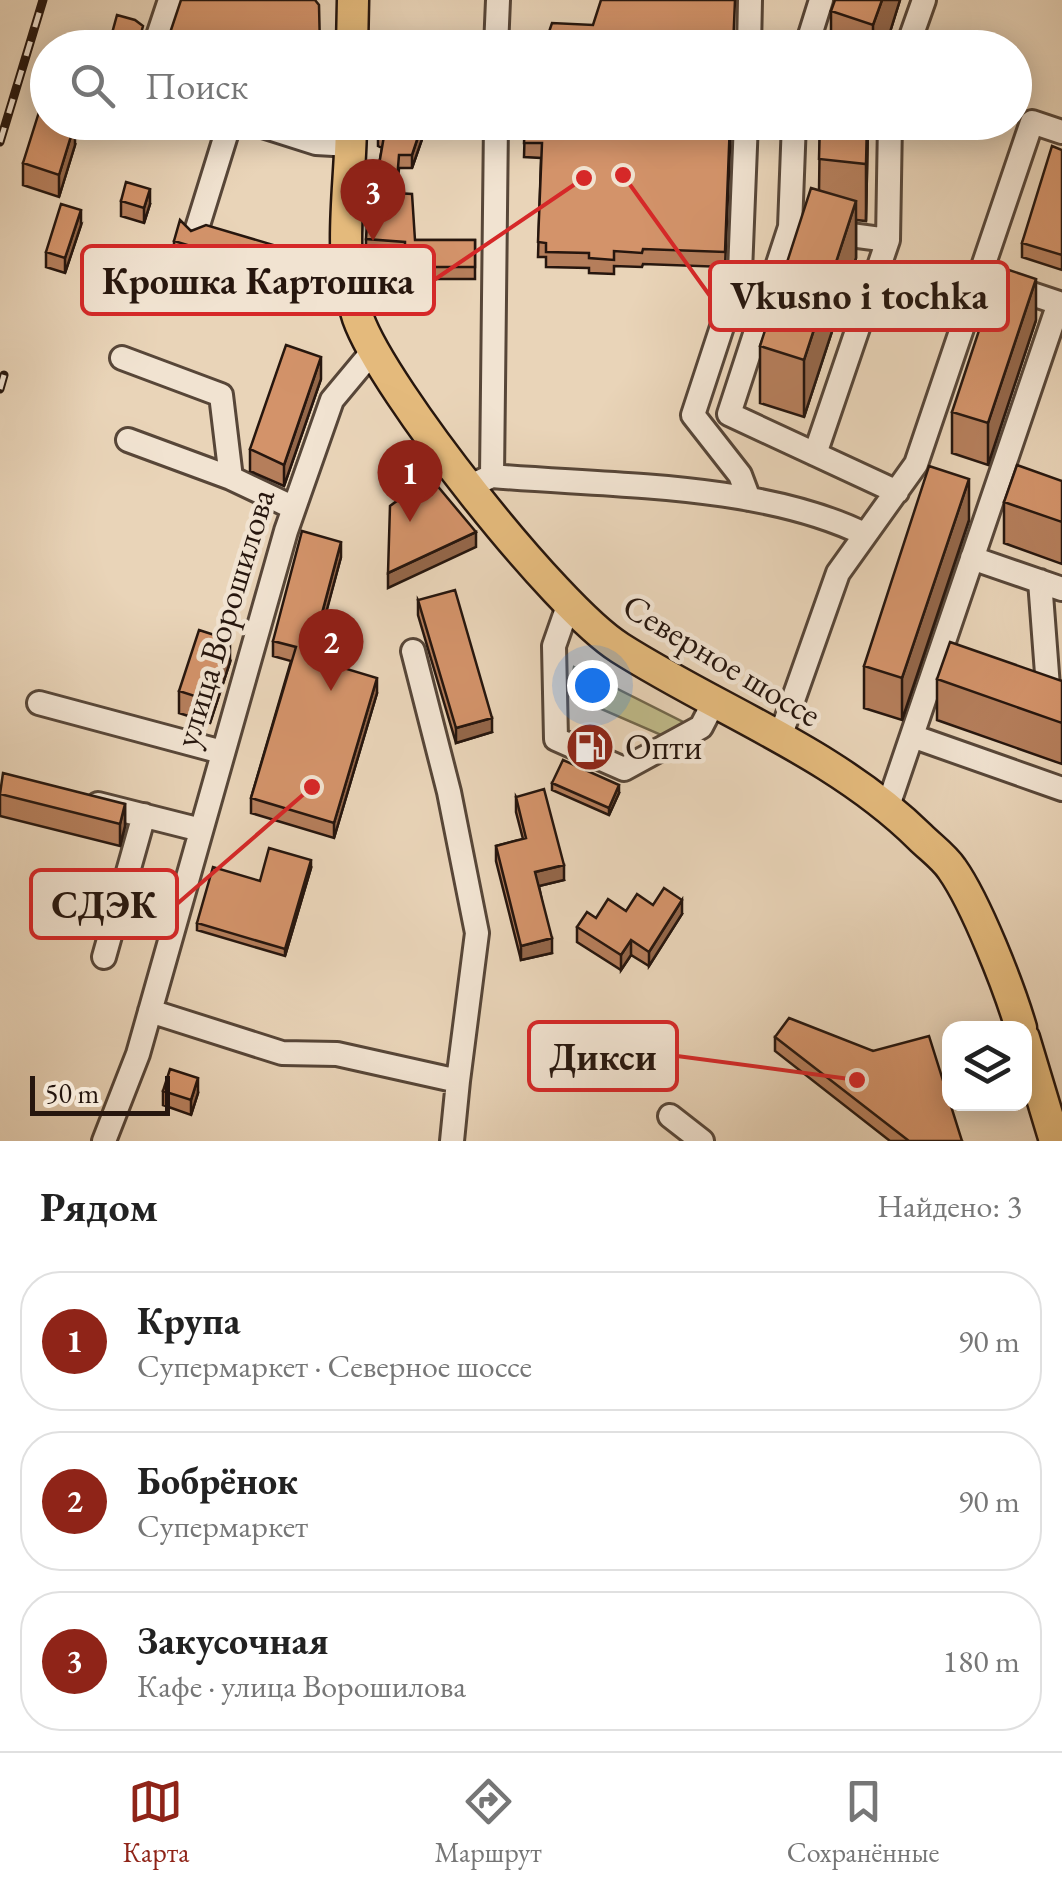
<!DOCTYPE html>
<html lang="ru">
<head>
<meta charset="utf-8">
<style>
	body { margin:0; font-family:"EB Garamond",serif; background:#f6f6f6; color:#222 }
	.controls { position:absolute; right:30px; bottom:30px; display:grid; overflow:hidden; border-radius:20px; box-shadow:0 5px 25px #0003 }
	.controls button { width:90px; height:90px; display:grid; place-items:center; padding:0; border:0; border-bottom:2px solid #e0e0e0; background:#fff; color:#222; font:50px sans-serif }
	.scale { position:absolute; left:30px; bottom:25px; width:140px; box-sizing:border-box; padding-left:10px; border:5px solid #26160e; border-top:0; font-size:28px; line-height:35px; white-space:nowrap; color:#26160e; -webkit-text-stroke:8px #f1e3d1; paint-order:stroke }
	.you { position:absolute; left:592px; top:685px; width:35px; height:35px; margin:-25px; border:8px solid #fff; border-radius:50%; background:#1a73e8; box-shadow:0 0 0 15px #1a73e833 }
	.badge { display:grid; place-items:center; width:65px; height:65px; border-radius:50%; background:#8f2418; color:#fff; font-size:32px; font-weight:700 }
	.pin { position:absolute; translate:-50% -82px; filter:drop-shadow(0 2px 5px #0008) }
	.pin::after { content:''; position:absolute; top:52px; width:35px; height:30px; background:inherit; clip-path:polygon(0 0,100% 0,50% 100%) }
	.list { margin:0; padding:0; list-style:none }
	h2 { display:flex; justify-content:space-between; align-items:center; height:130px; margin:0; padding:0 40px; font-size:42px }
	h2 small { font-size:32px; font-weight:400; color:#767676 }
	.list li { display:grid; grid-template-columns:65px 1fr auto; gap:30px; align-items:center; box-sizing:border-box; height:140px; margin:0 20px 20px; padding:0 20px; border:2px solid #e0e0e0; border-radius:40px }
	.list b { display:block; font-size:38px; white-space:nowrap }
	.list p { margin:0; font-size:32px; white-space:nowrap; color:#767676 }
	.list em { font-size:32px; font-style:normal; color:#767676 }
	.icon { flex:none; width:55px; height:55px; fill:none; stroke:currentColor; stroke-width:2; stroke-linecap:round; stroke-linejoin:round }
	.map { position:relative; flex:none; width:1062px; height:1141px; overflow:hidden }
	.search { position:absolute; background:#fff; box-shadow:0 5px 25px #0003; left:30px; right:30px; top:30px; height:110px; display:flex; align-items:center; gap:25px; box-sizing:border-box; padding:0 35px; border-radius:55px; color:#767676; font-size:38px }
	.sheet { height:610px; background:#fff }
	nav { display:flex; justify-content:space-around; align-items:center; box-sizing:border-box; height:140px; border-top:2px solid #e0e0e0; background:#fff; font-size:28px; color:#767676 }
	nav a { display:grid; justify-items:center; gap:5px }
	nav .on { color:#8f2418 }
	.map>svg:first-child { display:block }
	.green { fill:#bfba89; stroke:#72684c; stroke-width:2.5 }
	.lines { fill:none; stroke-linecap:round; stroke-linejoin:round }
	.minor-casing { stroke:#574638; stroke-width:28 }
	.major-casing { stroke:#26160e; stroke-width:35 }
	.minor { stroke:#f1e3d1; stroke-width:22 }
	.major { stroke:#e4ba7c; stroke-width:30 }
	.rail-casing { stroke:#26160e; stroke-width:9 }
	.rail { stroke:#f1e3d1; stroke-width:5; stroke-dasharray:15; stroke-linecap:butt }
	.wall { fill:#b57e5b; stroke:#26160e; stroke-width:2.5 }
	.shaded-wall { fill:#94674a; stroke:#26160e; stroke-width:2.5 }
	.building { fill:#d3936a; stroke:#26160e; stroke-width:2.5 }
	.labels { text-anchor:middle; stroke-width:9; stroke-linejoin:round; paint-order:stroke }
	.street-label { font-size:35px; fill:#26160e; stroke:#f1e3d1 }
	.poi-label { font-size:35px; fill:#26160e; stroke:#f1e3d1; text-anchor:start }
	.leader { fill:none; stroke:#d62828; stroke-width:4 }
	.callout-dot { fill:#d62828; stroke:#f1e3d1; stroke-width:4 }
	.callout { fill:#f1e3d1; stroke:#d62828; stroke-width:4 }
	.callout-label { font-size:38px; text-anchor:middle; font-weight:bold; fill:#26160e }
</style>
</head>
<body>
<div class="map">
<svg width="1062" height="1141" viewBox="0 0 1062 1141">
	<rect width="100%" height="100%" fill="#e9d4b8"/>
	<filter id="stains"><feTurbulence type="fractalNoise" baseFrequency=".002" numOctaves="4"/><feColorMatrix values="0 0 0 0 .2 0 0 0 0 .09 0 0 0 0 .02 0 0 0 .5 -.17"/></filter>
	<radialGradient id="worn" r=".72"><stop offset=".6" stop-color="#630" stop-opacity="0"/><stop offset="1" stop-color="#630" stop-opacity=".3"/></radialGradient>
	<path class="green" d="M574,667L687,724L661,735L569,695Z"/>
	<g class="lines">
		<g class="minor-casing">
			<path id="minor" d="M154,48L170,0
				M496,48L498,0
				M749,48L750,0
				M806,48L821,0
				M907,48L924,0
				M250,122L316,143L351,145
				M746,122L740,272L693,415L740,475L749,499
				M794,122L790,227L729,414L897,492
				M828,232L888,240
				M194,238L230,122
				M122,358L221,395L231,478
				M128,440L231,478L294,508
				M815,454L888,240L890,122
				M492,476L496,122
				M470,486L492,476C608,486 760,483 864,534
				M972,558L1062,589
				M1040,581L1049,700
				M568,606L554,646L556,739L624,769L701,727L715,700
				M413,651L449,792L477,933L458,1081
				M39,703L222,752
				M912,736L1062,789
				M780,737L838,573L916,464L1032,122L1062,132
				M98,804L201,830
				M888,806L1059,303L1011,287
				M104,957L144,815
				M150,1011L282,1053L337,1054L458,1081L452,1141
				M670,1116L702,1141
				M104,1141L138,1054L286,531L332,400L372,352"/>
		</g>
		<g class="major-casing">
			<path id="major" d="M352,48L353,0
				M351,122C351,187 336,255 358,318C383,389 556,608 620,648C719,711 835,753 920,837C930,847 944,857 952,869C976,903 1009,987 1021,1028
				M1024,1038L1055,1141"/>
		</g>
		<use href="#minor" class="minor"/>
		<use href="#major" class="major"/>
		<g class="rail-casing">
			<path id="rail" d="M0,142L43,0
				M0,389L4,375"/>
		</g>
		<use href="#rail" class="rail"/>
	</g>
	<path class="wall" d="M900,0L885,48H831V11Z
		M143,34L140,48H108Z
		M382,122H428L412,168H399L397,193L415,240H475V279H405V255L366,252V239L382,148L378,146V134Z
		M525,122H731L725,267L643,264L642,267L614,266V274L589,273V268L546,267V257H538L541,158L524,157Z
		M820,122H868L866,221L856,220V258L804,417L760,403V346L819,191Z
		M75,145L59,197L23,185V163Z
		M1062,150V270L1022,257V243Z
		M121,201L150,204L144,223L121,216Z
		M81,225L65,273L46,267V252Z
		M191,231L327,283L320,307L174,263V241Z
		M1036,320L988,465L952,453V412Z
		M321,379L284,486L250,471V449Z
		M1062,481V564L1004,543V502Z
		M969,520L902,720L864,708V666Z
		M341,557L313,659L377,693L334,838L251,813V798L291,661L273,656V641Z
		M418,600L492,732L456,743L418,615Z
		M230,662L210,723L179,713V691Z
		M937,679L1062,681V764L937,720Z
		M552,783L619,793L609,815L552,790Z
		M0,789L125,804V826L120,846L0,816Z
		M516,797L564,880L539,886L552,953L521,960L496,861V846L523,839L516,812Z
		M311,868L285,956L197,930V923L260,881Z
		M653,905L682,914L649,966L631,955L621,970L577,942V927L596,918Z
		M775,1037L873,1051L962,1141H890L775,1051Z
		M163,1091L198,1093L191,1115L163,1105Z"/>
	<path class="shaded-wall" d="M882,0H900L885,48H873V25Z
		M423,122H428L412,168V155Z
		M867,122H868L866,221V164Z
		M75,123V145L59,197V175Z
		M150,189V204L144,223V208Z
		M856,201V258L804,417V360Z
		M81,210V225L65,273V258Z
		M327,261V283L320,307V285Z
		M1036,279V320L988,465V423Z
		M321,357V379L284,486V465Z
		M969,479V520L902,720V678Z
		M476,532V547L388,588V573Z
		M341,542V557L310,673V658Z
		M230,640V662L210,723V701Z
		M377,678V693L334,838V823Z
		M492,718V732L456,743V728Z
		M619,785V793L609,815V808Z
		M125,804V826L120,846V824Z
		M311,860V868L285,956V949Z
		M564,865V880L535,887V872Z
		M682,900V914L649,966V952Z
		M552,938V953L521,960V946Z
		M631,940V955L621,970V955Z
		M198,1078V1093L191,1115V1100Z"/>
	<path class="building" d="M181,0H315L319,5L320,48H164L168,39Z
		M601,0H735L733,48H528V34L548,35L552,23L593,25Z
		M835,0H882L873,25L831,11Z
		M117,15L135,20L143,26L139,41L134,39L131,48H108Z
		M39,112L48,115V122L75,123L59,175L23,163Z
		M382,122H423L412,155H399L396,193L412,194L415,240H475V267H405V242L366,239L369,191L376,182L384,136L378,134Z
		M525,122H730L725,252L643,249L642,253L614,251V260L589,258V253L546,252V243L538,242L542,143H524Z
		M820,122H867L866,164L819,159Z
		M1052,146L1062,150V255L1022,243Z
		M126,182L150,189L144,208L121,201Z
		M811,188L856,201L804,360L760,346Z
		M61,204L81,210L65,258L46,252Z
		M180,220L191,231L206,225L327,261L320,285L174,241Z
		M1000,267L1036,279L988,423L952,412Z
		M286,345L321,357L284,465L250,449Z
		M1017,465L1062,481V522L1004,502Z
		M929,466L969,479L902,678L864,666Z
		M430,477L476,532L388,573L390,506Z
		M302,531L341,542L310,658L377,678L334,823L251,798L296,647L273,641Z
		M455,590L492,718L456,728L418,600Z
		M199,630L230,640L210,701L179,691Z
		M950,642L1062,681V723L937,679Z
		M563,760L619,785L609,808L552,783Z
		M3,773L125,804L120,824L0,794Z
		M544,789L564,865L535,872L552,938L521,946L496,846L526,838L516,797Z
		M269,848L311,860L285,949L197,923L213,867L260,881Z
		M664,888L682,900L649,952L631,940L621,955L577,927L587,912L596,918L608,899L626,911L637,894L653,905Z
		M789,1018L873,1051L929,1036L962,1141H909L775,1037Z
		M170,1069L198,1078L191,1100L163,1091Z"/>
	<defs>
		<g id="fuel-disc" transform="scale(2.5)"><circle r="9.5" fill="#8f2418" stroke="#f1e3d1"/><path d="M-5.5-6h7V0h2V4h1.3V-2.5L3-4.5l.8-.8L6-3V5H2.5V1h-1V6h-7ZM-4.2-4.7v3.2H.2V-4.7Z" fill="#fff"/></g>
	</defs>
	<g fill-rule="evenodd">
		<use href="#fuel-disc" x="590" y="747"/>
	</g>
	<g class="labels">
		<g class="street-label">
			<text transform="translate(224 618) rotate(-73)" y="12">улица Ворошилова</text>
			<text transform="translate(722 660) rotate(31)" y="12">Северное шоссе</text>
		</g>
		<g class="poi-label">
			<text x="625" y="759">Опти</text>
		</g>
	</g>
	<path class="leader" d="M584 178L434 280M623 175L710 296M312 787L177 904M857 1080L677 1056"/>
	<g class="callout-dot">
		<circle cx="584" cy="178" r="10"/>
		<circle cx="623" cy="175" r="10"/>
		<circle cx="312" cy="787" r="10"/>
		<circle cx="857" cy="1080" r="10"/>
	</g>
	<g class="callout">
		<rect x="82" y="246" width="352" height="68" rx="10"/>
		<rect x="710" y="262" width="298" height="68" rx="10"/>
		<rect x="31" y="870" width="146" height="68" rx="10"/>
		<rect x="529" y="1022" width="148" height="68" rx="10"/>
	</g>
	<g class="callout-label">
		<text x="258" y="294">Крошка Картошка</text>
		<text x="859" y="309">Vkusno i tochka</text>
		<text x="104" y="918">СДЭК</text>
		<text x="603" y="1070">Дикси</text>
	</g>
	<rect width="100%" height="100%" filter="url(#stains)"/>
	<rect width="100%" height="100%" fill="url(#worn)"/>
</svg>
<div class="controls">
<button><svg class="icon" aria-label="layers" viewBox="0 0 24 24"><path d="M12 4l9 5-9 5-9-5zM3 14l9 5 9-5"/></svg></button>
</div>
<div class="scale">50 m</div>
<div class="you"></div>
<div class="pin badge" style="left:410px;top:522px">1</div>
<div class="pin badge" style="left:331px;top:691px">2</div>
<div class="pin badge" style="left:373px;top:241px">3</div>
<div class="search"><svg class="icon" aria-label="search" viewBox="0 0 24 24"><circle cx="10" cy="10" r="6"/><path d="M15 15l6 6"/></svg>Поиск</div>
</div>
<section class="sheet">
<h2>Рядом<small>Найдено: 3</small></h2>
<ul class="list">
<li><span class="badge">1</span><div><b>Крупа</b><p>Супермаркет · Северное шоссе</p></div><em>90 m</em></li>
<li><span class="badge">2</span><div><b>Бобрёнок</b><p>Супермаркет</p></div><em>90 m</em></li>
<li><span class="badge">3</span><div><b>Закусочная</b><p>Кафе · улица Ворошилова</p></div><em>180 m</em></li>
</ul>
</section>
<nav>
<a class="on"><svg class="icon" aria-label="map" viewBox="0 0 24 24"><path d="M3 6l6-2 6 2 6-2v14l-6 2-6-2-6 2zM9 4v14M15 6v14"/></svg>Карта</a>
<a><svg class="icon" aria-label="directions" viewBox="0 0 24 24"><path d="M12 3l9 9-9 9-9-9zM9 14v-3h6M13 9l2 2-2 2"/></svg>Маршрут</a>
<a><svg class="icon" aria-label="saved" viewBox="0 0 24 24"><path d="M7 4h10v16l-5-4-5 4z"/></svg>Сохранённые</a>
</nav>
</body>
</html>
